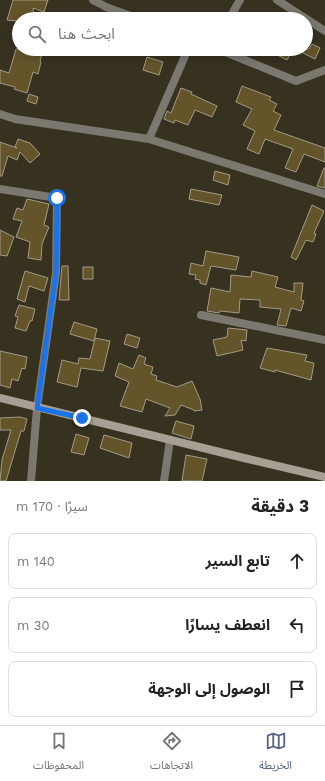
<!DOCTYPE html>
<html lang="ar">
<head>
<meta charset="utf-8">
<style>
	body { margin:0; font-family:"Work Sans","Noto Sans Arabic",sans-serif; background:#f2f2f2; color:#222; direction:rtl }
	.stop { position:absolute; width:12px; height:12px; margin:-9px; border:3px solid #1a73e8; border-radius:50%; background:#fff }
	.stop.end { background:#1a73e8; border-color:#fff; box-shadow:0 1px 4px #0008 }
	.list { margin:0; padding:0; list-style:none }
	h2 { display:flex; justify-content:space-between; align-items:center; height:52px; margin:0; padding:0 16px; font-size:17px }
	h2 small { font-size:13px; font-weight:400; color:#767676 }
	.list li { display:grid; grid-template-columns:26px 1fr auto; gap:12px; align-items:center; box-sizing:border-box; height:56px; margin:0 8px 8px; padding:0 8px; border:1px solid #e0e0e0; border-radius:8px }
	.list b { display:block; font-size:15px; white-space:nowrap }
	.list em { font-size:13px; font-style:normal; color:#767676 }
	.icon { flex:none; width:22px; height:22px; fill:none; stroke:currentColor; stroke-width:2; stroke-linecap:round; stroke-linejoin:round }
	.map { position:relative; flex:none; width:325px; height:481px; overflow:hidden; direction:ltr }
	.search { position:absolute; background:#fff; box-shadow:0 2px 10px #0003; left:12px; right:12px; top:12px; height:44px; display:flex; align-items:center; gap:10px; box-sizing:border-box; padding:0 14px; border-radius:22px; color:#767676; font-size:15px }
	.sheet { height:244px; background:#fff }
	nav { display:flex; justify-content:space-around; align-items:center; box-sizing:border-box; height:56px; border-top:1px solid #e0e0e0; background:#fff; font-size:11px; color:#767676 }
	nav a { display:grid; justify-items:center; gap:2px }
	nav .on { color:#586485 }
	.map>svg:first-child { display:block }
	.building { fill:#64542a; stroke:#a39b88 }
	.lines { fill:none; stroke-linecap:round; stroke-linejoin:round }
	.street { stroke:#7b7870; stroke-width:8 }
	.secondary { stroke:#a5a093; stroke-width:8 }
	.route { stroke:#1a73e8; stroke-width:5 }
</style>
</head>
<body>
<div class="map">
<svg width="325" height="481" viewBox="0 0 325 481">
	<rect width="100%" height="100%" fill="#373120"/>
	<path class="building" d="M13,0H48L44,12L33,8L34,19H19L18,21L7,20Z
		M312,44L320,48L315,59L295,49H309Z
		M16,49H38L43,50L40,61L41,62L38,74L33,72L27,93L14,89L15,87L0,83V70L9,73Z
		M266,49H293L287,60Z
		M147,57L163,62L159,75L143,70Z
		M242,86L271,97L269,100L277,104L273,111L281,115L274,130L325,148V162L304,154L296,172L285,168L293,149L265,139L259,154L247,149L255,131L243,125L252,109L236,102Z
		M181,88L192,92L191,94L217,106L212,117L195,110L188,125L175,120L174,123L164,119L167,111L171,113Z
		M29,94L38,97L36,104L27,101Z
		M18,139L30,143L40,154L30,163L20,152L17,160L8,156L2,176H0V142L17,148L15,147Z
		M324,168H325V188L317,186Z
		M215,171L230,175L228,185L213,180Z
		M191,189L222,195L219,205L189,199Z
		M27,199L49,204L44,225L49,227L42,244L41,260L28,258L30,242L16,237L22,221L13,219L17,208L23,210Z
		M312,205L324,211L314,233L316,234L313,242L306,240L296,260L291,257Z
		M0,230L14,237L7,256L0,255Z
		M206,251L239,257L236,270L211,266L206,285L200,283V280L195,279L196,275L189,274L191,263L203,266Z
		M62,266H68L69,300H59Z
		M83,267H93V279H83Z
		M25,271L48,278L44,291L29,286L25,302L17,299Z
		M252,271L278,277L275,287L294,292V283H303L301,300L304,301L301,311L291,308L286,326L277,325L281,309L260,307V300L240,299L239,313L220,311L219,313L207,311L211,288L230,292L231,275L251,277Z
		M19,305L35,309L32,321H30L26,331L15,328L18,317L15,316Z
		M74,322L97,329L94,341L70,334Z
		M228,328L247,330L246,341L241,340L243,350L217,356L213,340L227,337Z
		M127,334L140,338L137,348L124,344Z
		M95,338L110,341L103,371L81,368L77,387L57,382L62,360L78,364L79,358L90,359Z
		M267,348L307,355L305,361L314,363L311,380L275,370V372L260,368Z
		M0,351L27,357L25,369L22,368L18,381L12,379L10,388L0,385Z
		M139,355L146,358L144,364L153,367L151,374L157,376L156,380L177,387L192,381L200,399L202,410L194,411V410L181,405L175,415L165,416L170,408L146,399L142,412L120,406L129,382L115,376L119,363L133,369Z
		M20,417L27,419L24,431H21L6,481H0L2,460L11,430H0V418Z
		M176,421L194,426L191,439L172,433Z
		M76,434L89,438L84,455L71,452Z
		M104,435L132,443L129,458L100,448Z
		M186,455L207,459L202,481H182Z"/>
	<g class="lines">
		<path class="street" d="M93,0L106,7L139,19
			M277,0L325,31
			M229,19L240,0
			M218,49L296,81L325,70
			M0,114L15,119L149,139L325,194
			M149,139L188,49
			M0,189L57,198L56,273L37,408L31,481
			M201,315L325,340
			M164,481L170,440"/>
		<path class="secondary" d="M0,398L244,458L325,477"/>
	</g>
	<g class="lines">
		<path class="route" d="M57,198L56,272L37,408L82,418"/>
	</g>
</svg>
<div class="stop" style="left:57px;top:198px"></div>
<div class="stop end" style="left:82px;top:418px"></div>
<div class="search"><svg class="icon" aria-label="search" viewBox="0 0 24 24"><circle cx="10" cy="10" r="6"/><path d="M15 15l6 6"/></svg>ابحث هنا</div>
</div>
<section class="sheet">
<h2>3 دقيقة<small>سيرًا · 170 m</small></h2>
<ul class="list">
<li><svg class="icon" aria-label="ahead" viewBox="0 0 24 24"><path d="M12 20V5M6 11l6-6 6 6"/></svg><div><b>تابع السير</b></div><em>140 m</em></li>
<li><svg class="icon" aria-label="left" viewBox="0 0 24 24"><path d="M17 20v-9H6M10 6l-5 5 5 5"/></svg><div><b>انعطف يسارًا</b></div><em>30 m</em></li>
<li><svg class="icon" aria-label="arrive" viewBox="0 0 24 24"><path d="M6 21V4h12l-3 4 3 4H6"/></svg><div><b>الوصول إلى الوجهة</b></div></li>
</ul>
</section>
<nav>
<a class="on"><svg class="icon" aria-label="map" viewBox="0 0 24 24"><path d="M3 6l6-2 6 2 6-2v14l-6 2-6-2-6 2zM9 4v14M15 6v14"/></svg>الخريطة</a>
<a><svg class="icon" aria-label="directions" viewBox="0 0 24 24"><path d="M12 3l9 9-9 9-9-9zM9 14v-3h6M13 9l2 2-2 2"/></svg>الاتجاهات</a>
<a><svg class="icon" aria-label="saved" viewBox="0 0 24 24"><path d="M7 4h10v16l-5-4-5 4z"/></svg>المحفوظات</a>
</nav>
</body>
</html>
